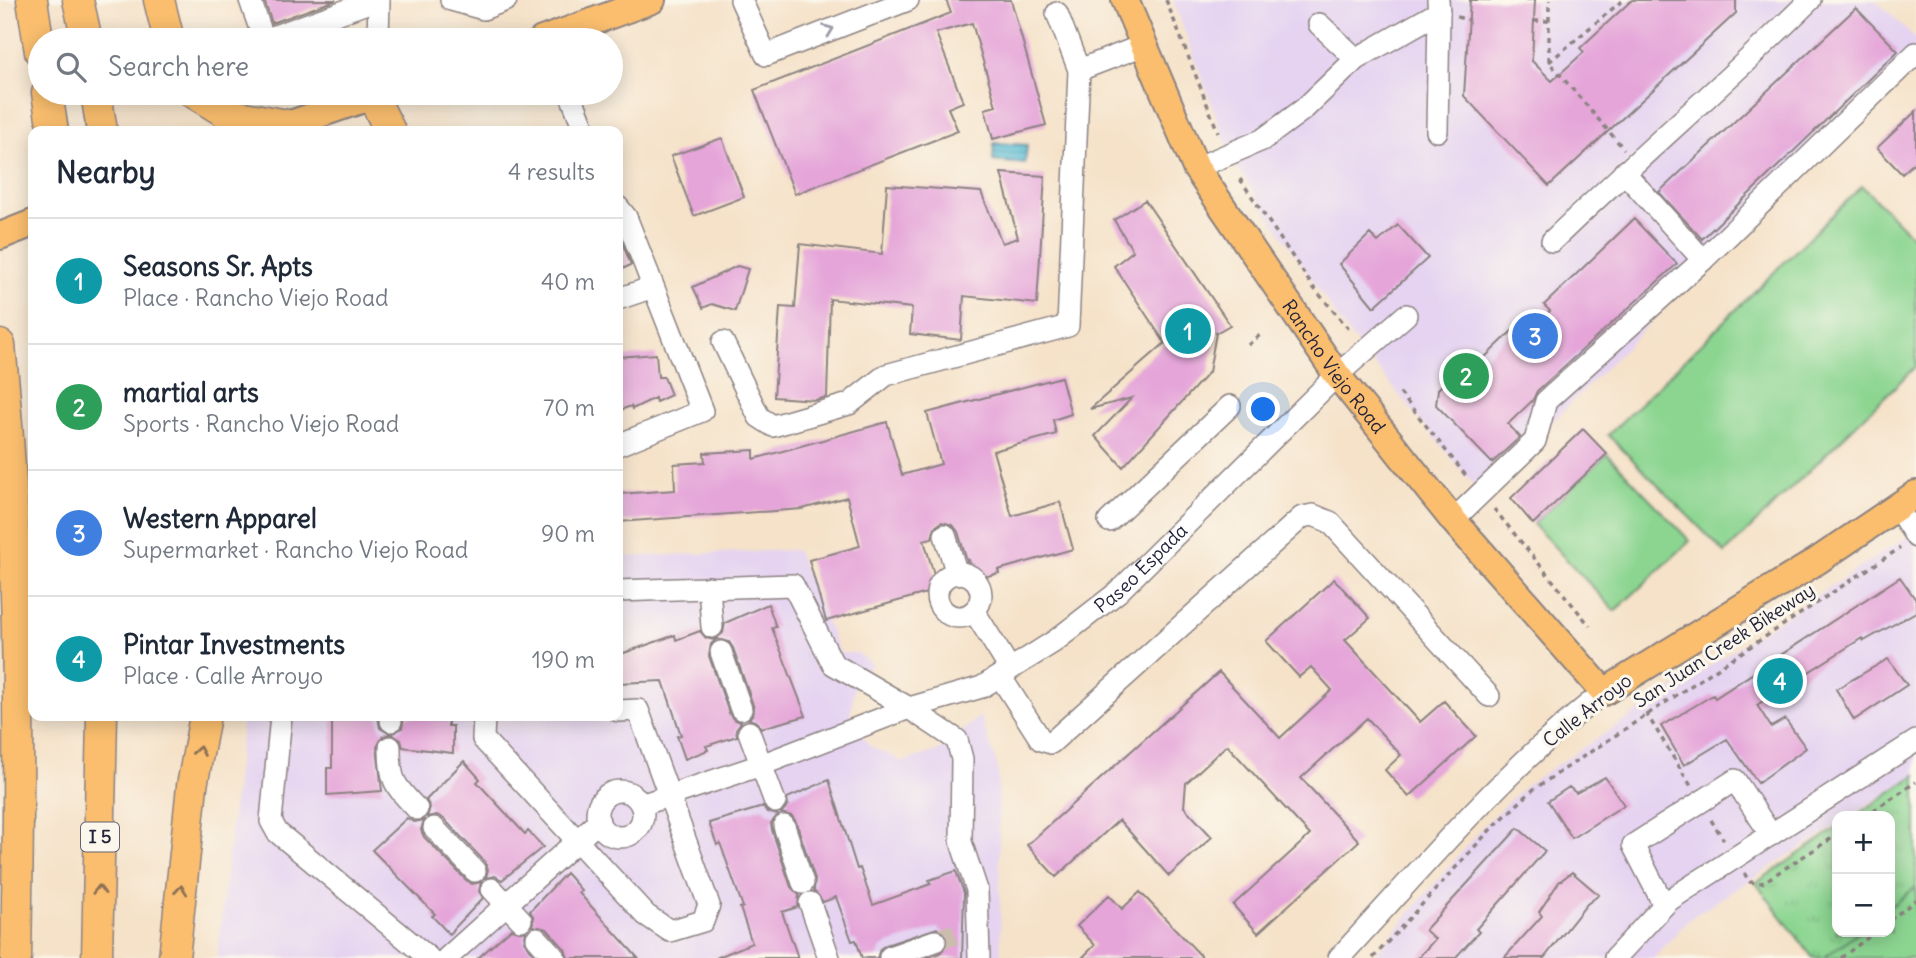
<!DOCTYPE html>
<html lang="en">
<head>
<meta charset="utf-8">
<style>
	body { margin:0; font-family:Delius,sans-serif; background:#f2f2f3; color:#1f2937 }
	.controls { position:absolute; right:21px; bottom:21px; display:grid; overflow:hidden; border-radius:14px; box-shadow:0 4px 18px #0003 }
	.controls button { width:63px; height:63px; display:grid; place-items:center; padding:0; border:0; border-bottom:2px solid #e0e1e3; background:#fff; color:#1f2937; font:35px sans-serif }
	.you { position:absolute; left:1264px; top:410px; width:24px; height:24px; margin:-18px; border:5px solid #fff; border-radius:50%; background:#1a73e8; box-shadow:0 0 0 10px #1a73e833 }
	.badge { display:grid; place-items:center; width:46px; height:46px; border-radius:50%; background:#7c3aed; color:#fff; font-size:23px; font-weight:700 }
	.pin { position:absolute; translate:-50% -50%; border:4px solid #fff; box-shadow:0 2px 7px #0006 }
	.list { margin:0; padding:0; list-style:none }
	h2 { display:flex; justify-content:space-between; align-items:center; height:91px; margin:0; padding:0 28px; font-size:30px }
	h2 small { font-size:23px; font-weight:400; color:#747a83 }
	.list li { display:grid; grid-template-columns:46px 1fr auto; gap:21px; align-items:center; box-sizing:border-box; height:126px; padding:0 28px; border-top:2px solid #e0e1e3 }
	.list b { display:block; font-size:26px; white-space:nowrap }
	.list p { margin:0; font-size:23px; white-space:nowrap; color:#747a83 }
	.list em { font-size:23px; font-style:normal; color:#747a83 }
	.icon { flex:none; width:38px; height:38px; fill:none; stroke:currentColor; stroke-width:2; stroke-linecap:round; stroke-linejoin:round }
	.map { position:relative; flex:none; width:1916px; height:958px; overflow:hidden }
	.search { position:absolute; background:#fff; box-shadow:0 4px 18px #0003; left:28px; top:28px; width:595px; height:77px; display:flex; align-items:center; gap:18px; box-sizing:border-box; padding:0 24px; border-radius:38px; color:#747a83; font-size:26px }
	.panel { position:absolute; background:#fff; box-shadow:0 4px 18px #0003; left:28px; top:126px; width:595px; height:595px; border-radius:14px }
	.map>svg:first-child { display:block }
	.built { fill:#e5d3f1 }
	.grass { fill:#8cd591; stroke:#577c66; stroke-width:2 }
	.park { fill:url(#park-tufts); stroke:#577c66; stroke-width:2 }
	.water { fill:url(#water-rules); stroke:#3c6e87; stroke-width:2 }
	.building { fill:#e5a5d9 }
	.lines { fill:none; stroke-linecap:round; stroke-linejoin:round }
	.minor-tunnel { stroke:#cbbcad; stroke-width:21; stroke-dasharray:21 10; stroke-linecap:butt }
	.minor-casing { stroke:#8c8282; stroke-width:24 }
	.major-casing { stroke:#8c8282; stroke-width:30 }
	.highway-casing { stroke:#8c8282; stroke-width:33 }
	.path { stroke:#8c8282; stroke-width:3.5; stroke-dasharray:5 5; stroke-linecap:butt }
	.minor { stroke:#fff; stroke-width:21 }
	.major { stroke:#fabe6e; stroke-width:26 }
	.highway { stroke:#fabe6e; stroke-width:30 }
	.oneway { stroke:#9c9ca7 }
	.oneway2 { stroke:#8e7054 }
	.labels { text-anchor:middle; stroke-width:6; stroke-linejoin:round; paint-order:stroke }
	.shield { fill:#fbf7ec; stroke:#636270; stroke-width:2 }
	.shield-label { font-size:18px; font-weight:bold; fill:#22223b }
	.street-label { font-size:19px; fill:#22223b; stroke:#fbf7ec }
</style>
</head>
<body>
<div class="map">
<svg width="1916" height="958" viewBox="0 0 1916 958">
	<defs>
		<pattern id="park-tufts" width="24" height="20" patternUnits="userSpaceOnUse" patternTransform="scale(1.75)"><rect width="24" height="20" fill="#8cd591"/><path d="M3 7l-1-3M5 7V3M7 7l1-3M15 17l-1-3M17 17v-4M19 17l1-3" fill="none" stroke="#78b77e"/></pattern>
		<pattern id="water-rules" width="6" height="5" patternUnits="userSpaceOnUse" patternTransform="scale(1.75)"><rect width="6" height="5" fill="#55bbd3"/><path d="M0 2.5h6" fill="none" stroke="#4698ac"/></pattern>
	</defs>
	<rect width="100%" height="100%" fill="#fbf7ec"/>
	<filter id="ink" filterUnits="userSpaceOnUse"><feTurbulence type="fractalNoise" baseFrequency=".0143" numOctaves="2"/><feDisplacementMap in="SourceGraphic" scale="14" xChannelSelector="R" yChannelSelector="G"/><feConvolveMatrix kernelMatrix="1 2 1 2 8 2 1 2 1" color-interpolation-filters="sRGB"/></filter>
	<filter id="wash" filterUnits="userSpaceOnUse"><feTurbulence type="fractalNoise" baseFrequency=".00686" numOctaves="4" result="noise"/><feDisplacementMap in="SourceGraphic" scale="28" xChannelSelector="R" yChannelSelector="G"/><feGaussianBlur stdDeviation="1.57" result="paint"/><feColorMatrix in="noise" values="0 0 0 0 0 0 0 0 0 0 0 0 0 0 0 0 0 1.4 0 .05"/><feComposite in="paint" operator="in"/></filter>
	<g filter="url(#wash)">
		<rect width="100%" height="100%" fill="#f5e2c9"/>
		<path class="built" d="M1173,0H1876L1916,39V53L1481,494L1345,329L1233,161Z
			M1916,531V774L1850,816H1837V825L1689,919L1654,958H1372L1485,824L1526,785Z
			M796,550L840,653H857L872,664L854,689L850,719L870,746L903,762L940,750L980,716L998,767L1001,958H217L243,716H618V557Z"/>
		<path class="grass" d="M1862,186L1916,240V366L1725,553L1608,435Z
			M1607,454L1690,541L1615,611L1533,524Z
			M1916,882V958H1816L1848,932H1890V901Z"/>
		<path class="park" d="M1916,775V887L1890,907V816H1855Z
			M1837,828V932H1858L1824,958H1813L1756,883Z"/>
		<path class="water" d="M994,143L1027,145L1025,164L993,161Z"/>
		<g id="blocks">
			<path class="building" d="M264,0H336L272,23Z
				M946,0H1011L1046,125L993,139L985,109L996,106L972,23L936,33L963,102L948,108L958,131L795,194L754,90L951,13Z
				M1470,0H1535L1532,61L1552,81L1584,52L1580,48L1632,0H1736V13L1549,186L1464,96Z
				M1856,8L1898,51L1702,239L1659,192Z
				M1916,111V161L1902,174L1877,148Z
				M722,138L744,197L694,216L671,156Z
				M1001,173L1045,176L1037,304L964,296L961,340L910,334L912,308L830,299L827,397L815,400L774,397L780,307L795,308L800,244L882,254L887,185L981,192L1002,243L1018,238Z
				M1145,200L1230,325L1216,333L1209,372L1123,467L1095,436L1132,398L1090,409L1165,343L1114,266L1133,251L1114,220Z
				M1634,219L1677,264L1537,391L1533,400L1508,424L1520,437L1492,463L1436,405L1438,389L1476,353L1482,360L1512,331L1520,340L1550,311L1544,305Z
				M1398,225L1428,258L1374,307L1339,264L1370,234L1378,242Z
				M618,232L631,265L618,271Z
				M737,266L748,269L735,311L712,304L703,308L693,287Z
				M656,354L658,377H664L671,395L656,402L655,398L632,409L631,406L618,411V357Z
				M1061,377L1071,414L1053,420L1056,434L993,451L1012,516L1060,502L1073,549L998,570L999,573L980,578L978,570L973,571L969,560L967,561L958,532L953,525L942,522L935,527L932,538L924,540L936,582L932,583L934,591L826,621L809,560L860,546L847,497L802,509L618,522V494L675,490L674,464L705,462L704,453L754,450V459L887,422L902,475L941,464L927,413Z
				M1583,429L1607,454L1533,524L1511,498Z
				M1900,577L1916,600V612L1864,641L1862,638L1757,705L1771,727L1785,719L1806,748L1758,783L1727,739L1684,765L1661,726L1713,695L1715,698Z
				M1334,579L1370,618L1345,640L1420,722L1444,701L1476,736L1409,797L1385,770L1401,755L1367,718L1301,778L1359,841L1258,933L1233,905L1310,835L1227,745L1186,783L1184,807L1212,837L1169,876L1119,820L1056,877L1027,845L1219,672L1280,738L1332,690L1311,667L1299,677L1266,641Z
				M768,604L776,627L772,628L806,716L761,728L757,722L749,719L754,712L753,705L733,648L729,642L717,639L711,644L709,656L729,713L733,719L741,722L736,729L737,736L706,746L708,750L685,759L677,736L681,735L663,681L618,683V655L675,635L676,640L700,631L706,638L714,640L723,633L725,623Z
				M1888,659L1907,685L1854,720L1836,689Z
				M332,716H378L380,728L390,734L383,736L377,747L382,791L327,795V768H332Z
				M404,716H448V726H453V753L403,747L401,740L391,734L402,728Z
				M464,761L480,779L477,782L525,834L528,831L543,847L502,880L495,876L486,878L488,869L485,862L444,819L437,815L427,817L430,807L426,800Z
				M1605,777L1624,805L1572,838L1548,801L1569,787L1576,793Z
				M829,780L857,869L860,868L873,905L931,884L929,880L956,871L964,893L962,958H926L940,953L948,944L947,936L937,928L886,945L880,949L877,958H862L856,940L852,941L836,897L823,902L814,891L815,879L796,822L792,816L781,813L788,805L787,798Z
				M763,807L767,812L778,815L771,823L772,830L791,887L799,895L798,907L782,912L798,958H716L752,943L740,908L743,907L720,843L717,845L709,823Z
				M407,818L414,822L424,820L421,830L424,837L466,880L472,884L481,882L479,891L483,898L449,934L432,916L435,914L372,850Z
				M1518,828L1545,851L1476,929L1479,932L1455,958H1418L1435,939L1425,930Z
				M1572,872L1599,895L1587,904L1544,958H1504L1542,916L1539,912L1559,882Z
				M566,873L582,891L579,893L638,958H568L565,949L547,929L532,926L534,918L530,911Z
				M1140,892L1203,958H1082L1095,945L1077,926L1109,895L1122,909Z
				M511,929L526,932L524,941L537,958H478Z"/>
		</g>
	</g>
	<g filter="url(#ink)">
		<use href="#blocks" fill-opacity="0" stroke="#8c8282" stroke-width="2"/>
		<g class="lines">
			<path class="minor-tunnel" d="M935,941L961,932"/>
			<g class="minor-casing">
				<g id="minor">
					<path d="M250,0L264,40L375,0"/>
					<path d="M451,0L483,9L506,0"/>
					<path d="M741,0L766,55L908,0"/>
					<path d="M1319,24L1356,59"/>
					<path d="M378,40L379,0"/>
					<path d="M1079,70L1144,45"/>
					<path d="M570,93L585,131"/>
					<path d="M1437,131L1439,12"/>
					<path d="M1196,168L1262,140L1304,109L1356,59L1439,12L1438,0"/>
					<path d="M1624,172L1703,260"/>
					<path d="M618,207L626,217L702,411L618,445"/>
					<path d="M1552,241C1637,159 1726,83 1810,0"/>
					<path d="M618,299L653,287"/>
					<path d="M723,342L759,417L773,426L849,404L886,375L1068,326L1079,70L1057,13"/>
					<path d="M1897,507L1916,537"/>
					<path d="M1453,520L1535,441L1546,401L1703,260L1916,53"/>
					<path d="M1109,521L1230,406"/>
					<path d="M945,535L957,574"/>
					<circle cx="959" cy="595" r="22"/>
					<path d="M709,587L712,627"/>
					<path d="M618,591L793,585L833,664L909,708L957,740L962,759L961,842L977,890L979,958"/>
					<path d="M974,611L1010,669"/>
					<path d="M721,652L741,709"/>
					<path d="M1000,676L1041,740L1051,743L1302,517L1313,515L1330,522L1489,696"/>
					<path d="M281,716L271,821L277,832L429,958"/>
					<path d="M484,716L483,739L646,915L670,931L703,921L709,905L638,710L618,711"/>
					<path d="M391,721V716"/>
					<path d="M749,732L775,802"/>
					<path d="M390,747C390,781 394,785 417,809"/>
					<circle cx="620" cy="814" r="23"/>
					<path id="s1" d="M641,805L761,765L909,708L982,687L1055,641L1118,592L1337,375L1406,315"/>
					<path d="M784,826L803,883"/>
					<path d="M434,828L475,871"/>
					<path d="M492,889L521,920"/>
					<path d="M810,903L829,958"/>
					<path d="M1664,905L1633,845L1735,780L1771,835"/>
					<path d="M537,938L555,958"/>
					<path d="M890,957L935,941"/>
					<path d="M447,958L599,821"/>
					<path d="M1339,958C1424,866 1505,769 1604,692"/>
					<path d="M1615,958L1668,901L1916,741"/>
				</g>
			</g>
			<g class="major-casing">
				<g id="major">
					<path id="s2" d="M1125,0L1196,168L1337,375L1453,520L1604,692L1817,561L1916,494"/>
					<path d="M542,40L652,0"/>
					<path d="M270,131L381,93"/>
					<path d="M0,236L33,223"/>
				</g>
			</g>
			<g class="highway-casing">
				<path id="highway" d="M32,0L40,52
					M78,0L87,40
					M159,0L169,40
					M47,93L53,131
					M96,93L102,131
					M194,93L228,114L287,125
					M372,95L390,131
					M0,345C21,549 20,753 16,958
					M97,958L102,716
					M174,958L192,786L205,716"/>
			</g>
			<path class="path" d="M1166,0L1218,132
				M1457,17L1469,20
				M1534,21H1549V62L1624,149
				M1549,21V0
				M1549,62L1623,0
				M1240,179L1313,287L1349,329
				M1248,345L1261,334
				M1400,393L1467,477
				M1494,509L1590,626
				M1646,713L1691,786
				M1865,816L1916,782
				M1711,820L1724,840
				M1744,873L1750,882L1762,883L1837,835
				M1890,920L1916,900
				M1373,958L1490,830L1534,789L1900,548
				M1841,958L1875,932"/>
			<use href="#minor" class="minor"/>
			<use href="#major" class="major"/>
			<use href="#highway" class="highway"/>
		</g>
		<defs><path id="oneway-chevron" d="M-2-3.5L2.5 0L-2 3.5" fill="none" stroke-width="1.6" stroke-linecap="round" stroke-linejoin="round" transform="scale(1.75)"/></defs>
		<use class="oneway" href="#oneway-chevron" transform="translate(829 30) rotate(-21)"/>
		<g class="oneway2">
			<use href="#oneway-chevron" transform="translate(199 751) rotate(-80)"/>
			<use href="#oneway-chevron" transform="translate(99 890) rotate(-89)"/>
			<use href="#oneway-chevron" transform="translate(181 890) rotate(-84)"/>
		</g>
	</g>
	<g class="labels">
		<rect class="shield" x="81" y="822.5" width="38" height="29" rx="5"/>
		<g class="shield-label">
			<text x="100" y="843">I 5</text>
		</g>
		<g class="street-label">
			<text dy="7" stroke="none"><textPath href="#s2" startOffset="424">Rancho Viejo Road</textPath></text>
			<text dy="7" stroke="none"><textPath href="#s1" startOffset="560">Paseo Espada</textPath></text>
			<text transform="translate(1724 645) rotate(-33)" y="7">San Juan Creek Bikeway</text>
			<text transform="translate(1587 710) rotate(-38)" y="7">Calle Arroyo</text>
		</g>
	</g>
</svg>
<div class="controls">
<button>+</button>
<button>−</button>
</div>
<div class="you"></div>
<div class="pin badge" style="left:1188px;top:331px;background:#0f9aa8">1</div>
<div class="pin badge" style="left:1466px;top:376px;background:#2e9e5b">2</div>
<div class="pin badge" style="left:1535px;top:336px;background:#3f7fe0">3</div>
<div class="pin badge" style="left:1780px;top:681px;background:#0f9aa8">4</div>
<div class="search"><svg class="icon" aria-label="search" viewBox="0 0 24 24"><circle cx="10" cy="10" r="6"/><path d="M15 15l6 6"/></svg>Search here</div>
<section class="panel">
<h2>Nearby<small>4 results</small></h2>
<ul class="list">
<li><span class="badge" style="background:#0f9aa8">1</span><div><b>Seasons Sr. Apts</b><p>Place · Rancho Viejo Road</p></div><em>40 m</em></li>
<li><span class="badge" style="background:#2e9e5b">2</span><div><b>martial arts</b><p>Sports · Rancho Viejo Road</p></div><em>70 m</em></li>
<li><span class="badge" style="background:#3f7fe0">3</span><div><b>Western Apparel</b><p>Supermarket · Rancho Viejo Road</p></div><em>90 m</em></li>
<li><span class="badge" style="background:#0f9aa8">4</span><div><b>Pintar Investments</b><p>Place · Calle Arroyo</p></div><em>190 m</em></li>
</ul>
</section>
</div>
</body>
</html>
